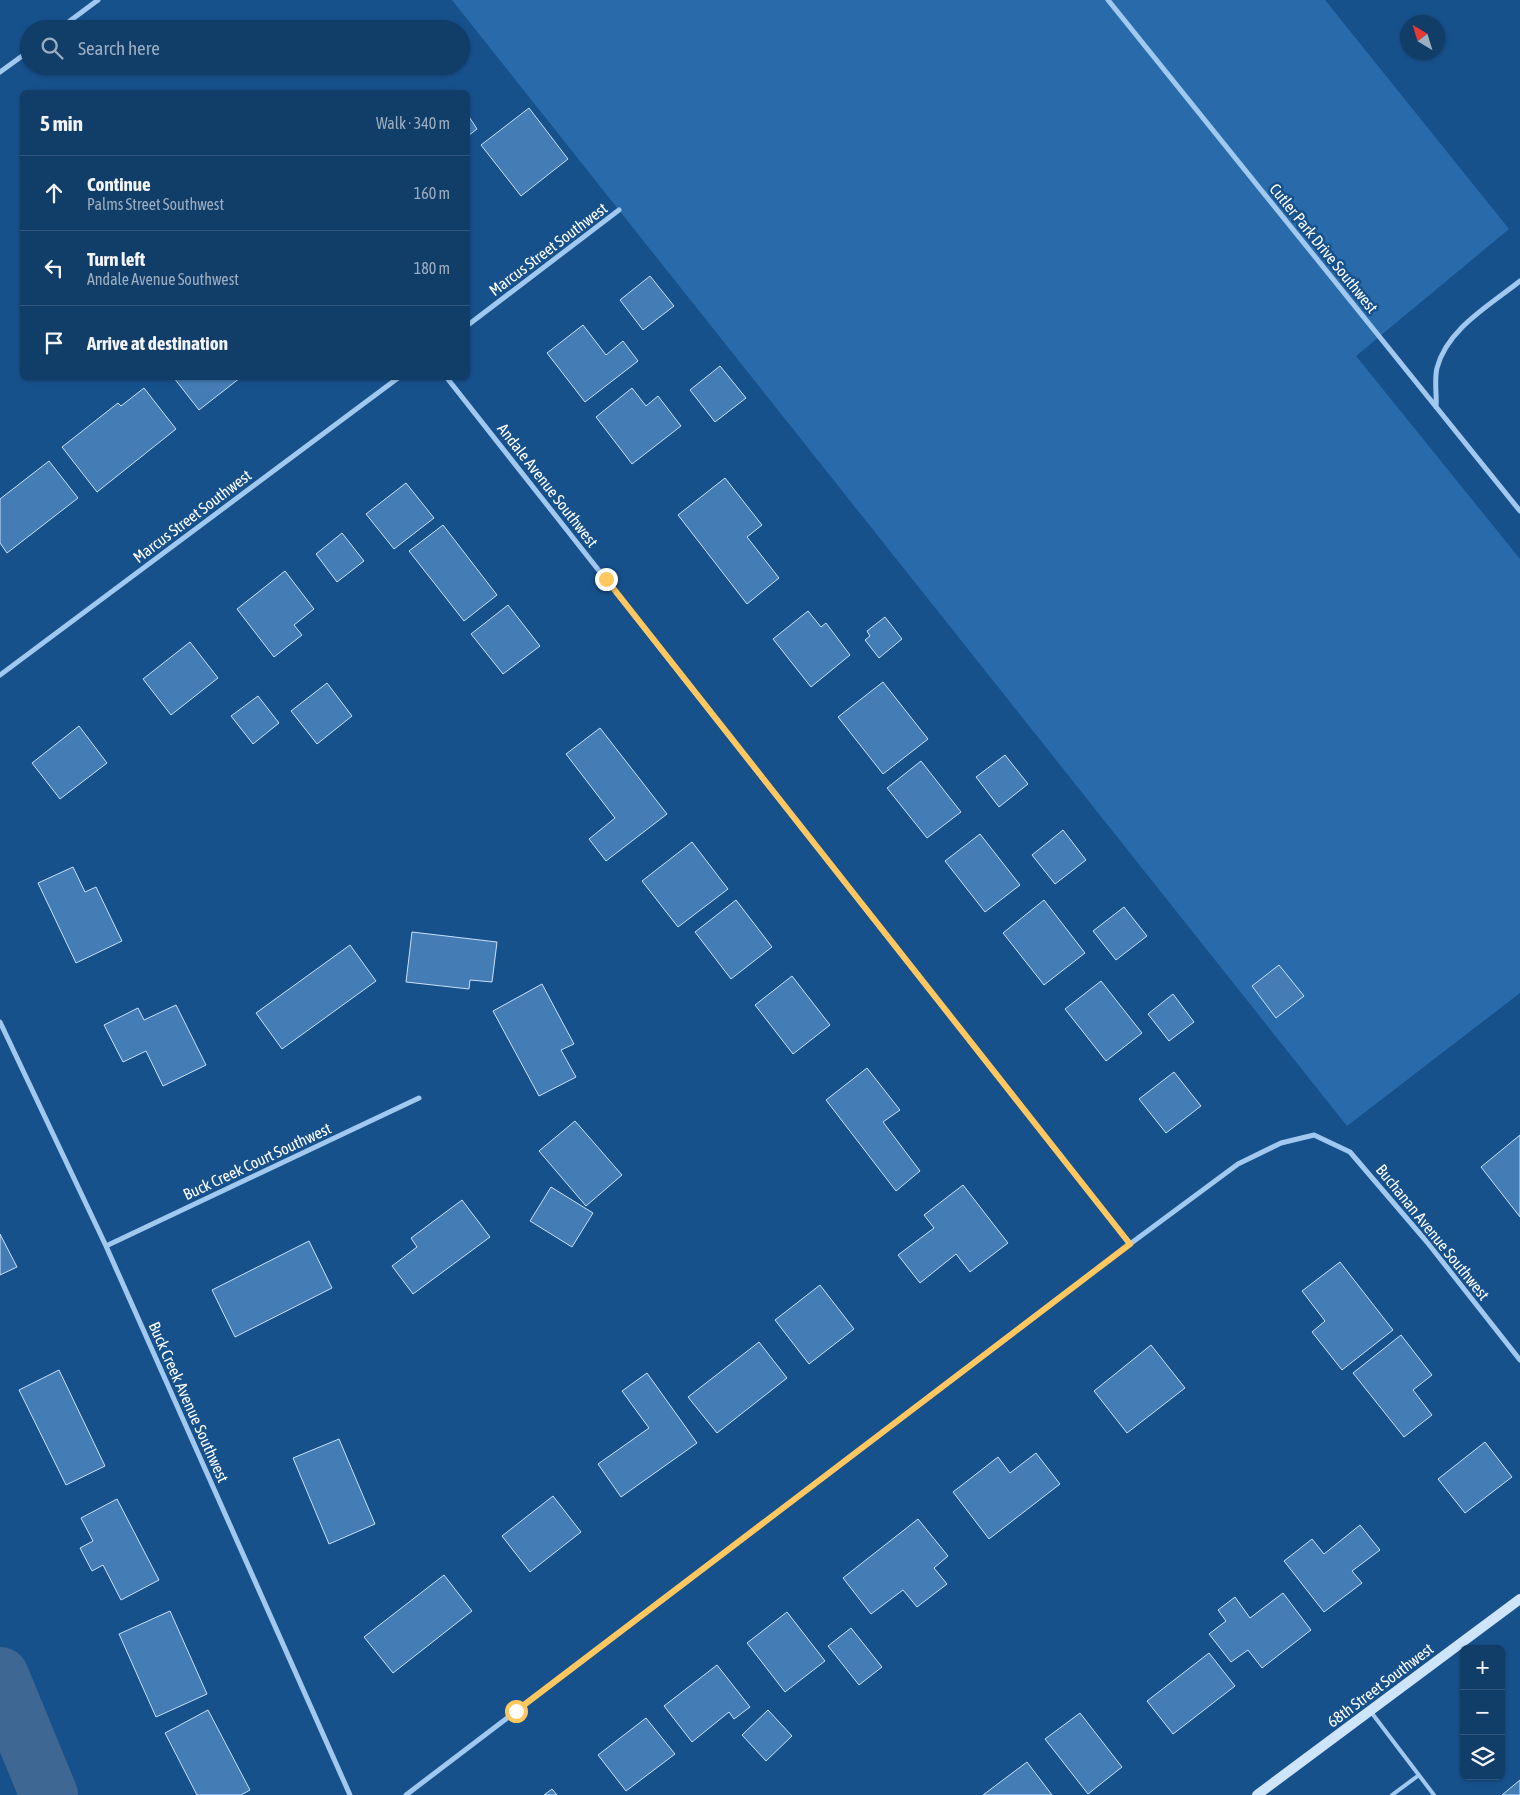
<!DOCTYPE html>
<html lang="en">
<head>
<meta charset="utf-8">
<style>
	body { margin:0; font-family:"Asap Condensed",sans-serif; background:#1e4871; color:#f1f3f6 }
	.controls { position:absolute; right:15px; bottom:15px; display:grid; overflow:hidden; border-radius:8px; box-shadow:0 1px 4px #0004 }
	.controls button { width:45px; height:45px; display:grid; place-items:center; padding:0; border:0; border-bottom:1px solid #30567d; background:#113d69; color:#f1f3f6; font:25px sans-serif }
	.compass { position:absolute; left:1400px; top:15px; width:45px; height:45px; border-radius:50%; background:#113d69; box-shadow:0 1px 4px #0004; rotate:322deg }
	.stop { position:absolute; width:15px; height:15px; margin:-11px; border:4px solid #ffc75e; border-radius:50%; background:#fff }
	.stop.end { background:#ffc75e; border-color:#fff; box-shadow:0 1px 5px #0008 }
	.list { margin:0; padding:0; list-style:none }
	h2 { display:flex; justify-content:space-between; align-items:center; height:65px; margin:0; padding:0 20px; font-size:21px }
	h2 small { font-size:16px; font-weight:400; color:#9caec0 }
	.list li { display:grid; grid-template-columns:32px 1fr auto; gap:15px; align-items:center; box-sizing:border-box; height:75px; padding:0 20px; border-top:1px solid #30567d }
	.list b { display:block; font-size:19px; white-space:nowrap }
	.list p { margin:0; font-size:16px; white-space:nowrap; color:#9caec0 }
	.list em { font-size:16px; font-style:normal; color:#9caec0 }
	.icon { flex:none; width:28px; height:28px; fill:none; stroke:currentColor; stroke-width:2; stroke-linecap:round; stroke-linejoin:round }
	.map { position:relative; flex:none; width:1520px; height:1795px; overflow:hidden }
	.search { position:absolute; background:#113d69; box-shadow:0 1px 4px #0004; left:20px; top:20px; width:450px; height:55px; display:flex; align-items:center; gap:12px; box-sizing:border-box; padding:0 18px; border-radius:28px; color:#9caec0; font-size:19px }
	.panel { position:absolute; background:#113d69; box-shadow:0 1px 4px #0004; left:20px; top:90px; width:450px; height:290px; border-radius:8px }
	.map>svg:first-child { display:block }
	.green { fill:#296baa }
	.lines { fill:none; stroke-linecap:round; stroke-linejoin:round }
	.river { stroke:#3e6893; stroke-width:58 }
	.building { fill:#447db6; stroke:#c7e1fb }
	.service { stroke:#a1c9ef; stroke-width:4 }
	.minor { stroke:#a1c9ef; stroke-width:5 }
	.secondary { stroke:#cee4fa; stroke-width:10 }
	.route { stroke:#ffc75e; stroke-width:6 }
	.labels { text-anchor:middle; stroke-width:5; stroke-linejoin:round; paint-order:stroke }
	.street-label { font-size:16px; fill:#fff; stroke:#17518c }
</style>
</head>
<body>
<div class="map">
<svg width="1520" height="1795" viewBox="0 0 1520 1795">
	<rect width="100%" height="100%" fill="#17518c"/>
	<path class="green" d="M452,0H1325L1509,229L1356,356L1520,559V993L1347,1126Z"/>
	<g class="lines">
		<path class="river" d="M0,1676L49,1795"/>
	</g>
	<path class="building" d="M529,108L568,159L521,196L481,145Z
		M468,115L477,129L468,136Z
		M650,276L674,306L643,330L620,300Z
		M583,325L606,355L623,341L638,361L585,402L547,353Z
		M720,366L746,398L715,422L690,390Z
		M174,378H240L199,410Z
		M144,388L176,429L97,492L62,447L118,403L121,406Z
		M632,388L646,406L658,396L681,426L632,464L596,417Z
		M49,461L78,498L7,553L0,543V499Z
		M725,478L762,525L747,537L779,578L747,604L678,515Z
		M406,483L434,518L394,549L366,514Z
		M443,525L497,595L464,621L409,551Z
		M342,533L364,561L337,582L316,554Z
		M285,571L314,609L294,625L302,635L274,657L237,609Z
		M508,605L540,646L503,674L471,634Z
		M808,611L821,627L826,623L850,655L811,687L773,639Z
		M885,617L902,639L879,658L865,640L870,636L867,631Z
		M190,642L218,678L171,715L143,679Z
		M883,682L928,739L883,774L838,717Z
		M327,683L352,716L317,744L291,711Z
		M258,696L279,723L253,744L231,716Z
		M79,726L107,763L60,799L32,763Z
		M600,728L667,814L606,861L589,839L615,818L566,754Z
		M1005,755L1028,784L999,807L976,777Z
		M921,761L961,812L927,838L887,788Z
		M1063,830L1086,860L1055,884L1032,855Z
		M980,834L1020,885L985,912L945,861Z
		M692,842L728,889L678,927L642,881Z
		M73,867L85,892L96,887L122,941L76,963L38,883Z
		M736,900L772,947L731,979L695,932Z
		M1044,900L1085,953L1044,985L1003,933Z
		M1124,907L1147,936L1116,960L1093,931Z
		M412,932L497,942L492,982L470,980L469,989L406,982Z
		M350,945L376,981L282,1049L256,1013Z
		M1279,965L1304,996L1276,1018L1252,986Z
		M792,976L830,1025L793,1054L755,1005Z
		M1101,981L1142,1033L1106,1061L1065,1009Z
		M542,984L574,1044L561,1050L576,1077L539,1096L493,1011Z
		M1173,994L1194,1022L1169,1041L1148,1014Z
		M176,1005L206,1065L163,1086L146,1051L123,1062L104,1025L138,1008L144,1020Z
		M867,1068L900,1110L883,1122L920,1171L896,1191L826,1100Z
		M1174,1072L1201,1106L1166,1133L1139,1099Z
		M575,1121L622,1175L586,1206L539,1151Z
		M1520,1135V1217L1481,1167Z
		M963,1185L1008,1243L970,1272L956,1254L920,1283L898,1255L934,1228L924,1215Z
		M551,1187L593,1213L572,1247L530,1221Z
		M462,1200L490,1237L413,1294L392,1266L417,1247L411,1238Z
		M0,1234L17,1267L0,1275Z
		M309,1241L332,1288L235,1337L212,1290Z
		M1340,1262L1393,1330L1342,1370L1312,1332L1325,1321L1302,1291Z
		M820,1285L854,1329L809,1364L775,1320Z
		M1401,1335L1432,1375L1413,1390L1432,1415L1404,1437L1353,1373Z
		M759,1342L787,1378L717,1433L688,1397Z
		M1151,1345L1185,1388L1127,1433L1094,1391Z
		M59,1370L105,1466L66,1485L19,1390Z
		M647,1373L697,1443L621,1497L598,1464L649,1428L622,1391Z
		M339,1439L375,1524L329,1544L293,1458Z
		M1485,1442L1512,1477L1465,1513L1438,1479Z
		M1036,1453L1060,1484L989,1539L953,1492L998,1457L1010,1473Z
		M553,1496L581,1532L530,1572L502,1536Z
		M117,1499L159,1580L121,1600L103,1565L92,1571L80,1548L93,1541L81,1518Z
		M918,1519L948,1556L934,1568L947,1584L917,1607L903,1590L871,1614L843,1578Z
		M1360,1525L1380,1550L1352,1571L1362,1583L1324,1612L1284,1561L1312,1539L1324,1554Z
		M444,1575L472,1611L393,1673L364,1637Z
		M1283,1593L1311,1630L1262,1668L1248,1650L1231,1662L1209,1634L1226,1621L1218,1610L1235,1597L1250,1618Z
		M170,1611L207,1694L156,1717L119,1634Z
		M787,1612L825,1661L785,1692L747,1643Z
		M851,1628L882,1667L859,1685L828,1646Z
		M1209,1653L1235,1686L1173,1734L1147,1701Z
		M717,1665L750,1707L734,1719L729,1712L692,1742L664,1706Z
		M208,1710L250,1790L241,1795H197L165,1733Z
		M768,1710L792,1736L766,1761L742,1735Z
		M1080,1713L1122,1767L1088,1794L1045,1739Z
		M646,1718L675,1754L626,1791L598,1755Z
		M1027,1762L1052,1795H983Z
		M1520,1780V1795H1502Z
		M552,1789L557,1795H544Z"/>
	<g class="lines">
		<path class="service" d="M1371,1712L1434,1795
			M1392,1795L1419,1775"/>
		<path class="minor" d="M1108,0L1520,511
			M59,29L98,0
			M0,72L29,51
			M468,325L619,210
			M447,378L1130,1244
			M1436,407C1437,395 1434,380 1437,368C1447,329 1490,305 1520,281
			M0,675L398,378
			M0,1022L106,1246L350,1795
			M106,1246L419,1098
			M406,1795L1130,1244L1238,1164L1281,1143L1314,1135L1350,1152L1427,1242L1520,1360"/>
		<path class="secondary" d="M1257,1795L1520,1599"/>
	</g>
	<g class="lines">
		<path class="route" d="M516,1711L1130,1244L606,579"/>
	</g>
	<g class="labels">
		<g class="street-label">
			<text transform="translate(1324 248) rotate(51)" y="6">Cutler Park Drive Southwest</text>
			<text transform="translate(548 249) rotate(-37)" y="6">Marcus Street Southwest</text>
			<text transform="translate(548 485) rotate(52)" y="6">Andale Avenue Southwest</text>
			<text transform="translate(192 516) rotate(-37)" y="6">Marcus Street Southwest</text>
			<text transform="translate(257 1161) rotate(-25)" y="6">Buck Creek Court Southwest</text>
			<text transform="translate(1433 1232) rotate(51)" y="6">Buchanan Avenue Southwest</text>
			<text transform="translate(189 1402) rotate(66)" y="6">Buck Creek Avenue Southwest</text>
			<text transform="translate(1380 1685) rotate(-37)" y="6">68th Street Southwest</text>
		</g>
	</g>
</svg>
<div class="controls">
<button>+</button>
<button>−</button>
<button><svg class="icon" aria-label="layers" viewBox="0 0 24 24"><path d="M12 4l9 5-9 5-9-5zM3 14l9 5 9-5"/></svg></button>
</div>
<svg class="compass" viewBox="-18 -18 36 36"><path d="M0-13l5 13h-10z" fill="#e53935"/><path d="M0 13l5-13h-10z" fill="#9caec0"/></svg>
<div class="stop" style="left:516px;top:1711px"></div>
<div class="stop end" style="left:606px;top:579px"></div>
<div class="search"><svg class="icon" aria-label="search" viewBox="0 0 24 24"><circle cx="10" cy="10" r="6"/><path d="M15 15l6 6"/></svg>Search here</div>
<section class="panel">
<h2>5 min<small>Walk · 340 m</small></h2>
<ul class="list">
<li><svg class="icon" aria-label="ahead" viewBox="0 0 24 24"><path d="M12 20V5M6 11l6-6 6 6"/></svg><div><b>Continue</b><p>Palms Street Southwest</p></div><em>160 m</em></li>
<li><svg class="icon" aria-label="left" viewBox="0 0 24 24"><path d="M17 20v-9H6M10 6l-5 5 5 5"/></svg><div><b>Turn left</b><p>Andale Avenue Southwest</p></div><em>180 m</em></li>
<li><svg class="icon" aria-label="arrive" viewBox="0 0 24 24"><path d="M6 21V4h12l-3 4 3 4H6"/></svg><div><b>Arrive at destination</b></div></li>
</ul>
</section>
</div>
</body>
</html>
